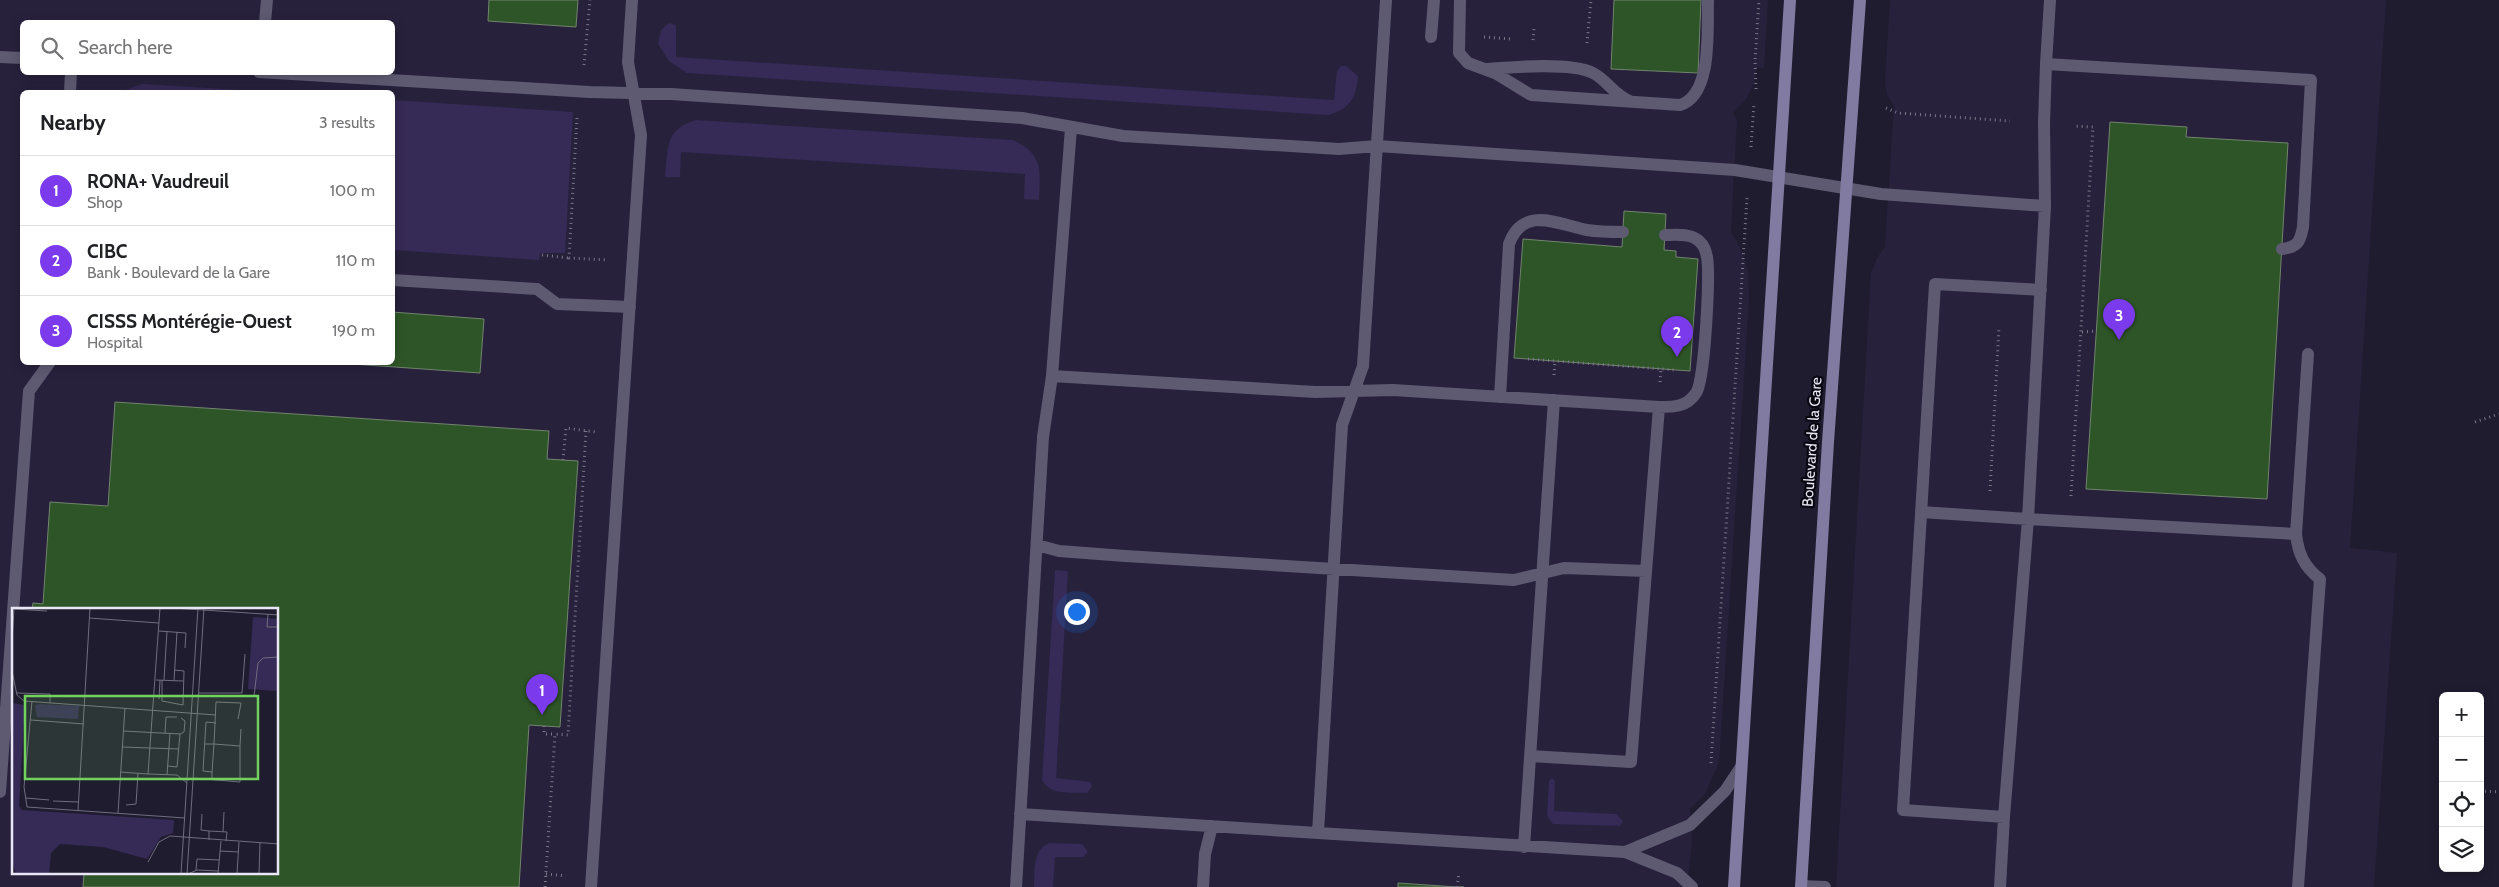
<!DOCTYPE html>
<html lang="en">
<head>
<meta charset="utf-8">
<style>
	body { margin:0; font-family:Cabin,sans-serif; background:#f6f6f6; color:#202124 }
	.controls { position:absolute; right:15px; bottom:15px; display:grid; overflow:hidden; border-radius:8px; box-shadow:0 2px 12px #0003 }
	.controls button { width:45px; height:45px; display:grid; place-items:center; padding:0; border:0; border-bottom:1px solid #e0e0e0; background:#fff; color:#202124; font:25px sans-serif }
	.you { position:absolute; left:1076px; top:611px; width:18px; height:18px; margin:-12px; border:4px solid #fff; border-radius:50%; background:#1a73e8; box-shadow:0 0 0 8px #1a73e833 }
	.badge { display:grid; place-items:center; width:32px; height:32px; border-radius:50%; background:#7c3aed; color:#fff; font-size:16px; font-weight:700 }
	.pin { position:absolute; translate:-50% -41px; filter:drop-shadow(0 1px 2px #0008) }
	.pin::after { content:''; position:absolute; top:26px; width:18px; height:15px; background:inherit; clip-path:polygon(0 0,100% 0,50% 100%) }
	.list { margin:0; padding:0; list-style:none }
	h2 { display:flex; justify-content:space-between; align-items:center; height:65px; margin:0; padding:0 20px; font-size:21px }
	h2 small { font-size:16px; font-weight:400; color:#757577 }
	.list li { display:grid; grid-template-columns:32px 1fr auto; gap:15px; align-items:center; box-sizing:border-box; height:70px; padding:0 20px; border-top:1px solid #e0e0e0 }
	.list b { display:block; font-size:19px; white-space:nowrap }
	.list p { margin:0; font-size:16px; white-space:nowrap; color:#757577 }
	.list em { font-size:16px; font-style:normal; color:#757577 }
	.icon { flex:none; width:28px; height:28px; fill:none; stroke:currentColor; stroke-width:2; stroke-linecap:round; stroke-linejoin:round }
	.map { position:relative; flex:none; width:2499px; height:887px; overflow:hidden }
	.search { position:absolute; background:#fff; box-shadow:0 2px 12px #0003; left:20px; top:20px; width:375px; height:55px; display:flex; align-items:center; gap:12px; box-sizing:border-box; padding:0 18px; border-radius:8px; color:#757577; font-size:19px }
	.panel { position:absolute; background:#fff; box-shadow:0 2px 12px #0003; left:20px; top:90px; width:375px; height:275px; border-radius:8px }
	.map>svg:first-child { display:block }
	.built { fill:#27213c; fill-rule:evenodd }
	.green { fill:#362a56 }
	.building { fill:#2e5527; stroke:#72846e }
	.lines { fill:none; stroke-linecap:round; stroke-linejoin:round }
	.path { stroke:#7a7788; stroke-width:3; stroke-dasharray:1 4; stroke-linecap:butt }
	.service { stroke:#5e5a72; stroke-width:12 }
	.secondary { stroke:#827ba1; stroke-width:12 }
	.labels { text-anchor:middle; stroke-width:4.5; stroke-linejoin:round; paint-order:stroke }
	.street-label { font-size:15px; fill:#e9e7f5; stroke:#090811 }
	.inset-road { fill:none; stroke:#706d7f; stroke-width:1 }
	.view { fill:#71d25e; fill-opacity:0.15; stroke:#71d25e; stroke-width:2.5 }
	.inset-edge { fill:none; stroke:#e9e7f5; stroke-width:2.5 }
</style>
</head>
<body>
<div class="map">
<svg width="2499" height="887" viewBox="0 0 2499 887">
	<rect width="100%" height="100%" fill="#201c30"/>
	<path class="built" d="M0,0H1768L1764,68H1756L1754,83L1747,98L1733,113L1737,120L1731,232L1742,251L1748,271L1749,299L1719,763L1705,794L1690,809L1692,842L1687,887H0ZM22,22H392V72H22ZM22,92H392V362H22ZM14,610H278V873H14Z
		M1890,0H2386L2350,548L2397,553L2374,887H1836L1871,273L1877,258L1885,247L1894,106L1887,95L1885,83Z"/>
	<path class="green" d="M669,23L676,25V57L1334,100L1337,71L1341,66H1346L1358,76C1357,97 1349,110 1328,115L687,73L669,61L658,44L661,30Z
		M142,84L272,92H120Z
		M393,100L573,112L565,253H540L539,260L393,250Z
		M696,120L1013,140C1044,154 1040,171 1039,200L1024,199L1025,174L681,152L680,177H665C668,150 664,129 696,120Z
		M1055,570L1068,571L1056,778L1091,782L1092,786L1087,793C1070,792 1051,796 1042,780Z
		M1552,778L1555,781L1554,811L1616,814L1623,821L1620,826L1553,824L1547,816L1549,781Z
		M1049,843L1082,844L1088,852L1083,857H1055L1053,887H1034C1035,870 1032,851 1049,843Z"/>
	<path class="building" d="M489,0H578L576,27L488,21Z
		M1614,0H1701L1698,73L1611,69Z
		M2110,122L2187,127L2186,137L2288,143L2267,499L2086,489Z
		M1624,211L1666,214L1664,250L1676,251V257L1698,259L1690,371L1514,358L1523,239L1622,247Z
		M392,312L484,319L480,373L352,364L392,362Z
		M115,402L549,431L547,459L578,461L560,727L529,725L519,887H83L84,873H278V610H32L33,603L43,604L50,502L108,506Z
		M1398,883L1457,887H1464H1398Z"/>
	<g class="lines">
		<path class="path" d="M1484,37L1511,39
			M1533,40L1534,29
			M1587,43L1591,0
			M584,65L590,0
			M1756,89L1755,61L1759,0
			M1886,108L1898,113L2010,121
			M577,118L569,258L608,260
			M1751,147L1754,103
			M542,255L569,258
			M2082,332L2096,331
			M1528,359L1676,370
			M1554,375L1555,361
			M1660,382L1661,369
			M2475,422L2499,414
			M563,460L566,428L596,432
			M1990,491L1999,327
			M2071,496L2093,127L2075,126
			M544,726V734H555
			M1711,763L1747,198
			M2480,791L2499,792
			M546,874L566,876
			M545,887L555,734L568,735L586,431
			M1457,887L1459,873"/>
		<path class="service" d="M1460,0L1459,53L1468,63L1495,73L1531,95L1680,105C1713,95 1707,29 1708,0
			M265,22L267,0
			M1431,37L1434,0
			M0,57L22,58
			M2046,64L2050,0
			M1488,69C1513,67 1571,62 1593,73C1607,80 1614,95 1630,101
			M259,72L589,92L671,94L1022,118L1123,136L1339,149L1377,146L1735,170L1881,194L2045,206
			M70,92L71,72
			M2282,249C2298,247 2300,242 2303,227L2311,80L2046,64L2044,123L2045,206L2028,519L2296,534C2298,553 2304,567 2320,579L2298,887
			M392,280L537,289L557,304L630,307
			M1052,376L1315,392L1393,390L1659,407L1631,762L1530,756
			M1500,397L1509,244C1523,205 1558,224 1587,230C1599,232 1611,232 1623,232
			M1659,407C1674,407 1687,407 1696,393C1705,381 1710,275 1707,257C1706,252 1705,247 1701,243C1693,233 1677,235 1665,235
			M1921,512L2028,519L2004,817
			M2296,534L2308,354
			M1037,545L1059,551L1125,556L1514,580L1564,568L1646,571
			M0,792L29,391L50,362
			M1020,814L1318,833L1342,425L1363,366L1386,0
			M1318,833L1625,852L1677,873L1692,887
			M1524,847L1554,400
			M1625,852L1690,825L1725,791L1741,767
			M1801,886L1825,887
			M591,887L641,135L628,62L632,0
			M1016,887L1043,437L1052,376L1071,128
			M1203,887L1205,854L1212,826
			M2000,887L2004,817L1903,810L1935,284L2041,290"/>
		<path class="secondary" d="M1734,887L1790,0
			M1801,887L1828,442L1860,0"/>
	</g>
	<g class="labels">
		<g class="street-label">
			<text transform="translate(1812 442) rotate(-86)" y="5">Boulevard de la Gare</text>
		</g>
	</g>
	<g transform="translate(12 608)">
		<rect width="266" height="266" fill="#201c30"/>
		<path d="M241,9L266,11V83L236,81ZM0,95L13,97L7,198L10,202L162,212L161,225L149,229L135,251L91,239L48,236L39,245L37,266H4L0,253ZM26,96L67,98L66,111L25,109L23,98Z" fill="#362a56"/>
		<path class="inset-road" d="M161,0L267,7M2,1L35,3M256,6L255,19H265M77,10L147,15M147,23L174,25L173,40M0,34L2,1M0,63L5,87L12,93L204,107M144,72L171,73M150,72V93L171,97L172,63L162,62M152,72L155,23M162,73L165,24M5,85L38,86V95M187,85H230L233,46M242,88L246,55L251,50L267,49M147,91L148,72M20,93L12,179L15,199L173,210M19,112L72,116M111,123L168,126L165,159L156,158M153,125L154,109H165M168,126L172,124L173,113L169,110M193,136H202L200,164M228,138L229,121M110,139L167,141M108,164L136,166L148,0M136,166L165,167L175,175M155,167L158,125M181,170L228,174V138L202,136L204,94L229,95L226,111M200,172V164L191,163L194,114L204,115M14,190L37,192M41,193L67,194M114,197L124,196L126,165M66,203L78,0M106,205L113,100M190,206L189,222L197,223M211,224L212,204M197,232V223L215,224L214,233M208,243L227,244M136,254L147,234L158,228L267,236M184,262L185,251L207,252M169,266L186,0M175,266L192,0M176,266L185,262L206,263M206,266L209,233M225,266L227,234M247,266L248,235"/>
		<path class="view" d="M13,88H246V171H13Z"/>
		<rect width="266" height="266" class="inset-edge"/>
	</g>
</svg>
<div class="controls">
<button>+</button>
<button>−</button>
<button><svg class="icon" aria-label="locate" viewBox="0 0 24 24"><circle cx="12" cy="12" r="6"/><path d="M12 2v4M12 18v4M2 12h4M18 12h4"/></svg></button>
<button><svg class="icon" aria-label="layers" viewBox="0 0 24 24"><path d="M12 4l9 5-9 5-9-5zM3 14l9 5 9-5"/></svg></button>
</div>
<div class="you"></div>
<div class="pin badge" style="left:542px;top:715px">1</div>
<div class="pin badge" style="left:1677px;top:357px">2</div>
<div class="pin badge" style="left:2119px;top:340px">3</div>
<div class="search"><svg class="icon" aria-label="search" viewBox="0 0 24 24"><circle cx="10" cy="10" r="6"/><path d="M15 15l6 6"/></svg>Search here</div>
<section class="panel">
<h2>Nearby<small>3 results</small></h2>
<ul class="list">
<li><span class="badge">1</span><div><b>RONA+ Vaudreuil</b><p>Shop</p></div><em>100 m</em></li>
<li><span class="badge">2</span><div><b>CIBC</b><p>Bank · Boulevard de la Gare</p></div><em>110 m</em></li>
<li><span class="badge">3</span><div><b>CISSS Montérégie-Ouest</b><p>Hospital</p></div><em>190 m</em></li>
</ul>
</section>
</div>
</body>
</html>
